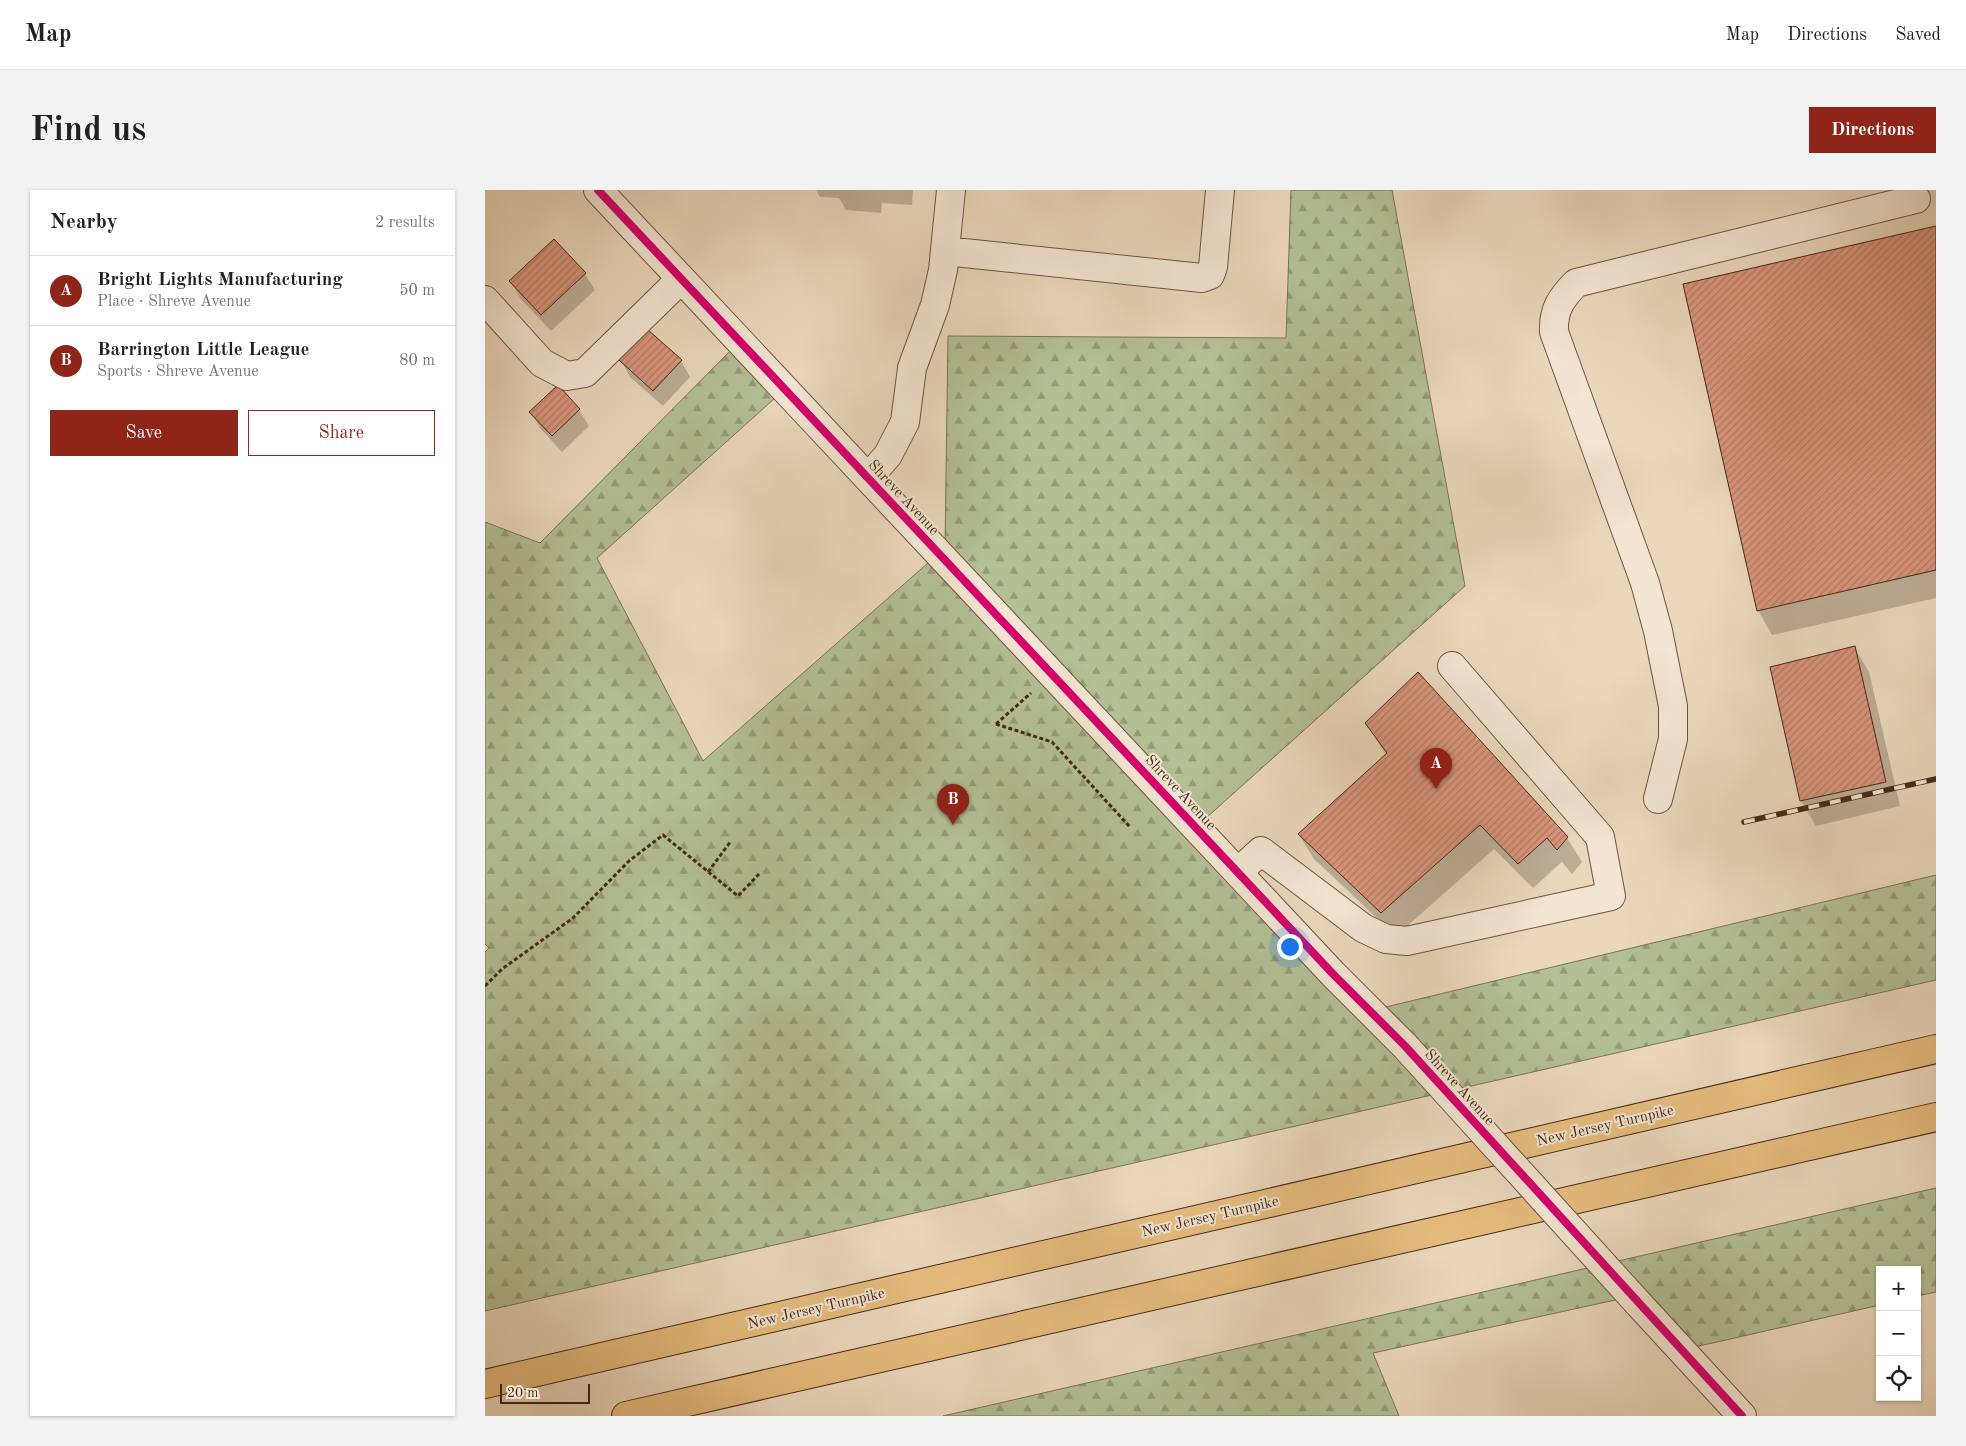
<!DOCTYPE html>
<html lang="en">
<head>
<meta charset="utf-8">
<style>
	body { margin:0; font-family:"Old Standard TT",serif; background:#f2f2f2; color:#202124 }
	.controls { position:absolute; right:15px; bottom:15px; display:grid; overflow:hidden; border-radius:0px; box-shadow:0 1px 4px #0004 }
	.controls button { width:45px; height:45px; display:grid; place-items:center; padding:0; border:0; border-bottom:1px solid #e0e0e0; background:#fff; color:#202124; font:25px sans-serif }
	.scale { position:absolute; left:15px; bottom:12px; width:90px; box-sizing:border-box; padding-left:5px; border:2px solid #442814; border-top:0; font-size:14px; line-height:18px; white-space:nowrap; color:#442814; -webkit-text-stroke:4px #f2e5d3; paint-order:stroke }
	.you { position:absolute; left:804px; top:756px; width:18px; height:18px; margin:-12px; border:4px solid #fff; border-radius:50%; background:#1a73e8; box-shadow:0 0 0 8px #1a73e833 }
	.badge { display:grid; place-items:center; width:32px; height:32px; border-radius:50%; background:#8f2418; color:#fff; font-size:16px; font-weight:700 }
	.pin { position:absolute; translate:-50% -41px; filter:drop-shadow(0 1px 2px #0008) }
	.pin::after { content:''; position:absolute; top:26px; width:18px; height:15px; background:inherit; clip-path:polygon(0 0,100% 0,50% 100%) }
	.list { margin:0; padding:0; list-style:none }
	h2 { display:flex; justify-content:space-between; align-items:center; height:65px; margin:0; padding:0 20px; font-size:21px }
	h2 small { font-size:16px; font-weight:400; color:#757577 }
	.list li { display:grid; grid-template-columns:32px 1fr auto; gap:15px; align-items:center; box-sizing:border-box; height:70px; padding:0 20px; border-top:1px solid #e0e0e0 }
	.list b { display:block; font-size:19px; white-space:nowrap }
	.list p { margin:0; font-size:16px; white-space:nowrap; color:#757577 }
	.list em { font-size:16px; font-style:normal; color:#757577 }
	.actions { display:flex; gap:10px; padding:15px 20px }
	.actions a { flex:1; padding:11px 0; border:1px solid #8f2418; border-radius:0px; text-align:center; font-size:18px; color:#8f2418 }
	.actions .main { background:#8f2418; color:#fff }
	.icon { flex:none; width:28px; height:28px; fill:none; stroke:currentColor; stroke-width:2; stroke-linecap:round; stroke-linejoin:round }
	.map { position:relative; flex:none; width:1451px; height:1226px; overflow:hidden; border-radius:0px }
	header { display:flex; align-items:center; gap:30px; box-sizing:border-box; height:70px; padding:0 25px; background:#fff; border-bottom:1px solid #e0e0e0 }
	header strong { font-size:24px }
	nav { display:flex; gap:28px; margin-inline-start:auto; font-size:18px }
	.intro { display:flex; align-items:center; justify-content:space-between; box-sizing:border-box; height:120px; padding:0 30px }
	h1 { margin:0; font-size:35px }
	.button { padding:12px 22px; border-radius:0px; background:#8f2418; color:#fff; font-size:18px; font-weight:700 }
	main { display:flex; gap:30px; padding:0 30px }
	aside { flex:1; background:#fff; border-radius:0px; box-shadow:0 1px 4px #0004 }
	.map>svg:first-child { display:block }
	.forest { fill:url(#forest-firs); stroke:#7c7454 }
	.shadow { fill:#0003 }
	.building { fill:url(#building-hatch); stroke:#442814 }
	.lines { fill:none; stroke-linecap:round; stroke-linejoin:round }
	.minor-casing { stroke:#6e543e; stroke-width:30 }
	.highway-casing { stroke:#442814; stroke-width:30 }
	.path { stroke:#442814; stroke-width:3; stroke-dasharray:4 2.5; stroke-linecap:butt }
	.minor { stroke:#f2e5d3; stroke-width:28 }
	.highway { stroke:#e6bc7e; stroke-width:28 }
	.rail-casing { stroke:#442814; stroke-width:5.5 }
	.rail { stroke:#f2e5d3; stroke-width:4; stroke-dasharray:11; stroke-linecap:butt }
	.minor-bridge-casing { stroke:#6e543e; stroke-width:30; stroke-linecap:butt }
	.minor-bridge { stroke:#f2e5d3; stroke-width:28 }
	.cycleway-casing { stroke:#f2e5d3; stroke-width:11 }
	.cycleway { stroke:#d6006c; stroke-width:8 }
	.labels { text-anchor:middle; stroke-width:4; stroke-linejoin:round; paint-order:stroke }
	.street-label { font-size:15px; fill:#442814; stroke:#f2e5d3 }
</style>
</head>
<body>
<header>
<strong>Map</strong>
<nav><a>Map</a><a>Directions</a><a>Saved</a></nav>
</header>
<div class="intro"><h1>Find us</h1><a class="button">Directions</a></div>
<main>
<aside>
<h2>Nearby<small>2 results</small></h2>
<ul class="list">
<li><span class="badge">A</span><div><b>Bright Lights Manufacturing</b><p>Place · Shreve Avenue</p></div><em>50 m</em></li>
<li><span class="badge">B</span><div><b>Barrington Little League</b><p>Sports · Shreve Avenue</p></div><em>80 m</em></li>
</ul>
<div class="actions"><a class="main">Save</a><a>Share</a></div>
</aside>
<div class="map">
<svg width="1451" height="1226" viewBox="0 0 1451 1226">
	<defs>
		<pattern id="forest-firs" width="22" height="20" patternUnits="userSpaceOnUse" patternTransform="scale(1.25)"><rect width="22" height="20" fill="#b3bf94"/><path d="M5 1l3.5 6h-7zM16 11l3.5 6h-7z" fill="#939b78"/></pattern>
		<pattern id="building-hatch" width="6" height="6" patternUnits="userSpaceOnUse" patternTransform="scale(1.25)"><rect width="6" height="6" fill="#d9957c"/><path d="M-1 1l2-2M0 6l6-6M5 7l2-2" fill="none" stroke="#b27a64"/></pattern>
	</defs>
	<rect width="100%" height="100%" fill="#ebd7bc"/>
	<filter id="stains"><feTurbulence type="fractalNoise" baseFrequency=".004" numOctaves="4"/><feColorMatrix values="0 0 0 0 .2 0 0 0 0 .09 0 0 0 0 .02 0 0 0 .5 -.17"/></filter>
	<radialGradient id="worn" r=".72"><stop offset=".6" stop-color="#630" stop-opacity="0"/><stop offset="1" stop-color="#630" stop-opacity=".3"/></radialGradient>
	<path class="forest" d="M806,0H907L980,396L711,637L880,822L1451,685V790L0,1121V762L4,758L0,754V332L55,353L255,151L299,200L112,368L218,571L460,358L463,146L801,148Z
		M1451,998V1102L1432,1106V1080H1395V1115L1201,1159L1144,1107L888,1163L914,1226H458Z"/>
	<path class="shadow" d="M331,0H428L427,15L397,13L396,23L361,20L354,8L335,7Z
		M1451,38V408L1287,445L1273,420Z
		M100,84L110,100L66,141L35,108L26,91Z
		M136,170L196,171L205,187L178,216L145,187Z
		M72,197L94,220L104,236L77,262L55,238L46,222Z
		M1369,457L1384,482L1415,616L1331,636L1316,611L1287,478Z
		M881,533L1082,648L1097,672L1087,684L1077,672L1048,698L1009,659L911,746L829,669L814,645L901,565Z"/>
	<path class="building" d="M1451,36V380L1272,421L1198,94Z
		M69,49L101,83L56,125L24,91Z
		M162,139L197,170L168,201L134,170Z
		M73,195L95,219L67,246L44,222Z
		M1370,456L1401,592L1315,611L1285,477Z
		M933,482L1083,647L1072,660L1062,648L1033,674L995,635L896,723L813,644L902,563L880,533Z"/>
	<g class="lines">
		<g class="minor-casing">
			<path id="minor" d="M113,0L848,784L920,856
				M460,61L717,88L725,85L728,77L735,0
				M0,110L57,173L82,186L100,183L196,89
				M383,288L403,265L420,232L427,178L450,115L458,80L466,0
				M1173,609L1188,549V516L1173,441L1160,393L1069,142C1068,120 1076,108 1091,93L1431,9
				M753,682L776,661L878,738L901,749L922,751L1126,706L1115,647L967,476
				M1152,1112L1257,1226"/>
		</g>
		<g class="highway-casing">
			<path id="highway" d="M0,1194L1451,859
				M141,1226L1451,927"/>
		</g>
		<path class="path" d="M511,534L567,552L645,637
			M511,534L546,503
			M223,682L246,651
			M0,796L17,779L88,728L144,671L178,645L253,706L274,684"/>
		<use href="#minor" class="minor"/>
		<use href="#highway" class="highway"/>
		<g class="rail-casing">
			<path id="rail" d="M1259,632L1451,589"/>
		</g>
		<use href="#rail" class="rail"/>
		<g class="minor-bridge-casing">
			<path id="minor-bridge" d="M920,856L1152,1112"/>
		</g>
		<use href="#minor-bridge" class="minor-bridge"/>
		<g class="cycleway-casing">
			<path id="cycleway" d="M113,0L848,784L920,856L1257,1226"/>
		</g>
		<use href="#cycleway" class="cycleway"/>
	</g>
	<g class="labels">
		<g class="street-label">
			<text transform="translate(419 307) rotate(47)" y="5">Shreve Avenue</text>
			<text transform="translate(696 602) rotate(47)" y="5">Shreve Avenue</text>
			<text transform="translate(975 897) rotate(48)" y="5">Shreve Avenue</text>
			<text transform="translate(1120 935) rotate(-13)" y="5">New Jersey Turnpike</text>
			<text transform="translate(725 1026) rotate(-13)" y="5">New Jersey Turnpike</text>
			<text transform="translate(331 1118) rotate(-13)" y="5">New Jersey Turnpike</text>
		</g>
	</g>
	<rect width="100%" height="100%" filter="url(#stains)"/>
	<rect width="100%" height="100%" fill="url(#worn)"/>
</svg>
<div class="controls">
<button>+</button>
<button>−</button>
<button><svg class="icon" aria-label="locate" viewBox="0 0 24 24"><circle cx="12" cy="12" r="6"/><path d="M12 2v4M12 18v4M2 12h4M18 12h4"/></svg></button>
</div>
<div class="scale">20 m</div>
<div class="you"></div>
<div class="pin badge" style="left:951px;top:599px">A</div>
<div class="pin badge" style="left:468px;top:635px">B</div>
</div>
</main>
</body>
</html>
